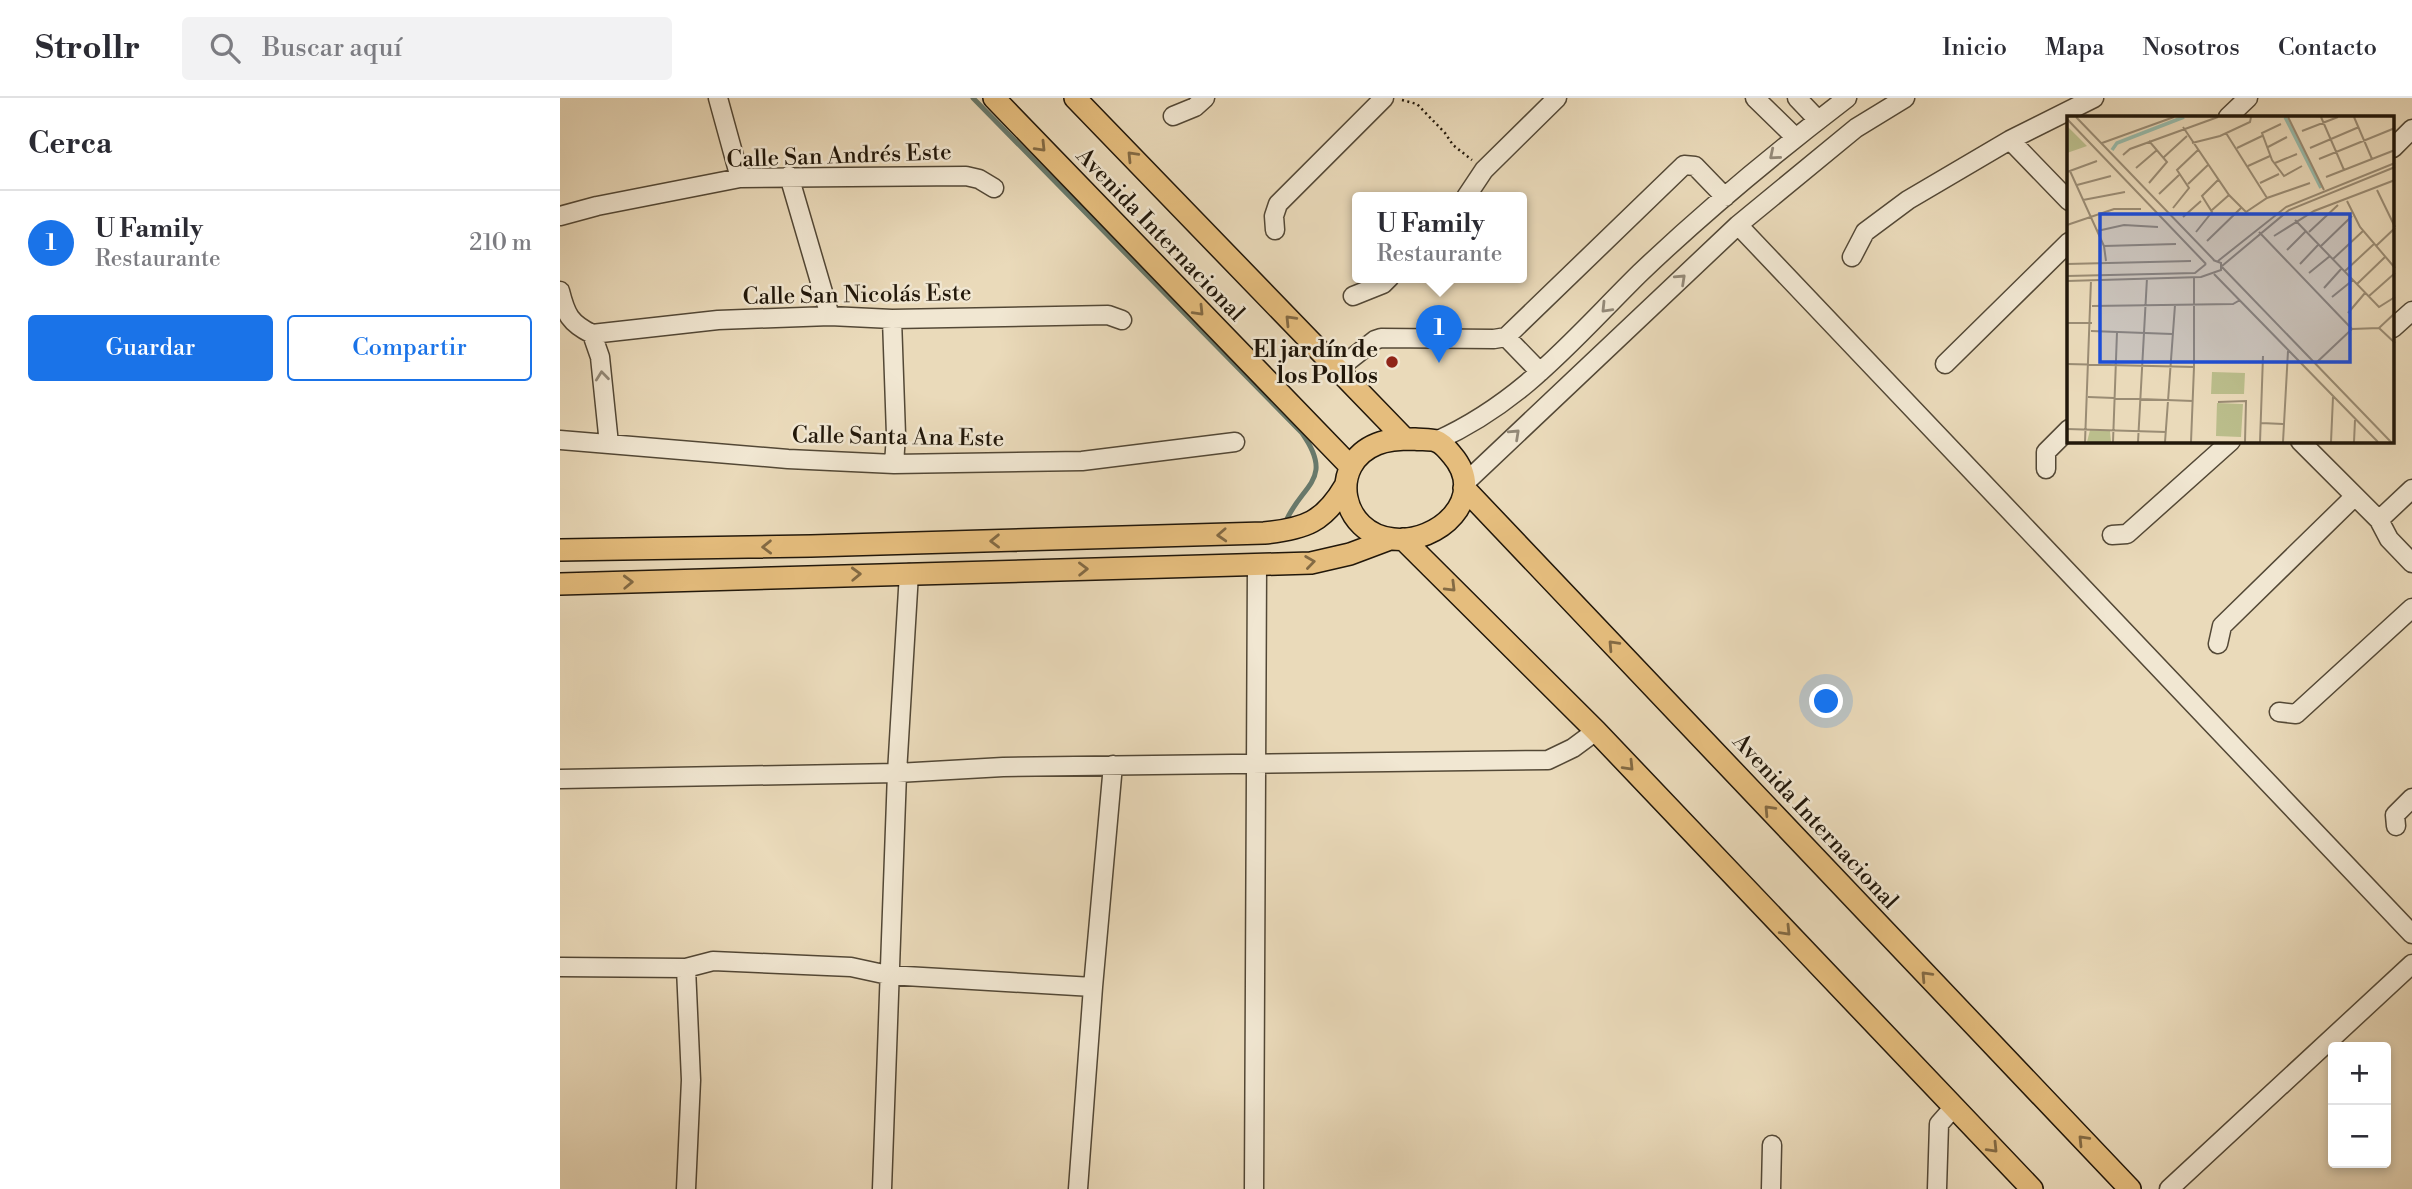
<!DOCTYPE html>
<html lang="es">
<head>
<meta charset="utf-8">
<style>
	body { margin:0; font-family:"Libre Bodoni",serif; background:#f2f2f3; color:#2b2b33 }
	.controls { position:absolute; right:21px; bottom:21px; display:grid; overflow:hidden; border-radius:7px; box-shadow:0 4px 10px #0003 }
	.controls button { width:63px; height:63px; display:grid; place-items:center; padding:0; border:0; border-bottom:2px solid #e1e1e2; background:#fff; color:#2b2b33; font:35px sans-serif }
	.you { position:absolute; left:1267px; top:604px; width:24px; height:24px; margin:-18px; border:5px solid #fff; border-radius:50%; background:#1a73e8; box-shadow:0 0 0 10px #1a73e833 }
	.badge { display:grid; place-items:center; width:46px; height:46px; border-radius:50%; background:#1a73e8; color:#fff; font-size:23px; font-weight:700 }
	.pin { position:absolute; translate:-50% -58px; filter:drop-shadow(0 2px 4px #0008) }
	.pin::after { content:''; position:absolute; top:37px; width:24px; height:21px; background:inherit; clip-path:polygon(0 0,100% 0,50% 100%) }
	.popup { position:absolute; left:792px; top:94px; width:175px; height:91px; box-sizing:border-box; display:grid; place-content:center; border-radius:7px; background:#fff; filter:drop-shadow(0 2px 5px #0005); font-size:23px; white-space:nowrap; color:#7c7c81 }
	.popup b { font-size:26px; color:#2b2b33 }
	.popup::after { content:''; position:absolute; left:50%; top:100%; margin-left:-14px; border:14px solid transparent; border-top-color:#fff }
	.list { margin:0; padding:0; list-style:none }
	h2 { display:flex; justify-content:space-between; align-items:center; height:91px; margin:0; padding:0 28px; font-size:30px }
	h2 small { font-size:23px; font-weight:400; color:#7c7c81 }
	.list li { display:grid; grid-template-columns:46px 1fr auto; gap:21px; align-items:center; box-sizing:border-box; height:105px; padding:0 28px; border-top:2px solid #e1e1e2 }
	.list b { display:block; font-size:26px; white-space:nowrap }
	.list p { margin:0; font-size:23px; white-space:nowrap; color:#7c7c81 }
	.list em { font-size:23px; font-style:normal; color:#7c7c81 }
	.actions { display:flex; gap:14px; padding:21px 28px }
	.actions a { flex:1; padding:16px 0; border:2px solid #1a73e8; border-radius:7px; text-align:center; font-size:24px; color:#1a73e8 }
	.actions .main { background:#1a73e8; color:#fff }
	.icon { flex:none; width:38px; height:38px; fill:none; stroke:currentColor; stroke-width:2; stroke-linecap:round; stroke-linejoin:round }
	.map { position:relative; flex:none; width:1852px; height:1091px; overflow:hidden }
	header { display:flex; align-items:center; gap:42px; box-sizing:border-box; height:98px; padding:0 35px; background:#fff; border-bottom:2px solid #e1e1e2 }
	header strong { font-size:33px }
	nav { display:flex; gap:38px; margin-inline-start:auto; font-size:24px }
	.search { width:490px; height:63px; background:#f2f2f3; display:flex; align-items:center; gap:18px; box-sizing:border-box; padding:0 24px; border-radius:7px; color:#7c7c81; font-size:26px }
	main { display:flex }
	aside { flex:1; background:#fff }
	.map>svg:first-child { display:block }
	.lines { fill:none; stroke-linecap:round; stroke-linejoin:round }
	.stream { stroke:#68796b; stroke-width:5 }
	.minor-casing { stroke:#534836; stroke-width:21 }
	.major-casing { stroke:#21170a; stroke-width:24 }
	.path { stroke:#21170a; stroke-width:2.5; stroke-dasharray:2 3.5; stroke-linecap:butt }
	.minor { stroke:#f1e7d2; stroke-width:18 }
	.major { stroke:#e5bd7d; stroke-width:21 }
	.oneway { stroke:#836a44 }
	.oneway2 { stroke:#938978 }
	.poi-dot { fill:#8f2418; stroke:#f1e7d2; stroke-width:2.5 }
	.labels { text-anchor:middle; stroke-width:5; stroke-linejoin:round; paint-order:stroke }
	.street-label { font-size:23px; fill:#21170a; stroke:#f1e7d2 }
	.poi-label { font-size:23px; font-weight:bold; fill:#21170a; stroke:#f1e7d2; text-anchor:end }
	.inset-river { fill:none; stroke:#98bbab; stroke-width:3.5 }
	.inset-road { fill:none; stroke:#9a8c74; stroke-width:2 }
	.view { fill:#1d4ed8; fill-opacity:0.15; stroke:#1d4ed8; stroke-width:3.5 }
	.inset-edge { fill:none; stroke:#21170a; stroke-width:3.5 }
</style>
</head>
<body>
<header>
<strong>Strollr</strong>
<div class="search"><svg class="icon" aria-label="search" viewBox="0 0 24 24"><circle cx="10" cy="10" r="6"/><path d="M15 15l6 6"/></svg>Buscar aquí</div>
<nav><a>Inicio</a><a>Mapa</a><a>Nosotros</a><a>Contacto</a></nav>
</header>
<main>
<aside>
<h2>Cerca<small></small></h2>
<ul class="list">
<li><span class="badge">1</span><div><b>U Family</b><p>Restaurante</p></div><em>210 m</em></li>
</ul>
<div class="actions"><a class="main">Guardar</a><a>Compartir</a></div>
</aside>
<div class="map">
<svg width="1852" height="1091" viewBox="0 0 1852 1091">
	<rect width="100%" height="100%" fill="#eadaba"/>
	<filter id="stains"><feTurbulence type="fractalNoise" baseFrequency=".00286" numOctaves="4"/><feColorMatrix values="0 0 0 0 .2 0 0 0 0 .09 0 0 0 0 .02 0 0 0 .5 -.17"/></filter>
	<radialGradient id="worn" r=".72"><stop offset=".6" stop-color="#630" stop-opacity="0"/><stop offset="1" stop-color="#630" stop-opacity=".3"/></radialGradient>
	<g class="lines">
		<path class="stream" d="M413,0L742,335C775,382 742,386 726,423"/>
		<g class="minor-casing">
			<path id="minor" d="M158,0L180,80
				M1195,0L1236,40
				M1237,0L1258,22
				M613,18L635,9L645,0
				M1668,19L1688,0
				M1450,42L1509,103
				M1833,50L1852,31
				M229,78L270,218
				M906,99L924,72L997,0
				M0,118L37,108L180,80L406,78L419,81L434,90
				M1178,127L1852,836
				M715,132L714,118L718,106L824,0
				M1292,159L1305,134L1348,102L1450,42L1534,0
				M0,193C6,217 10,225 32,236L40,259L49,346
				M793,198L823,186L830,179
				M332,221L336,337L334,366
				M1833,230L1852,213
				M32,236L158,222L270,218L332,221L548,217L562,222
				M946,239L980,274
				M1385,266L1509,144
				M778,271L815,242L821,240L934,241L946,239L1124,67L1135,68L1165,99
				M0,342L228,361L334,366L522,363L675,344
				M876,343C963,304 1014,240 1080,175C1145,113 1215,55 1287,0
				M1740,343L1819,422L1829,441L1852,465
				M1486,371V354L1509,331
				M906,384L1178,127L1296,30L1345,0
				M1819,422L1852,391
				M1552,437L1567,436L1671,343
				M1658,546L1662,528L1794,399
				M1719,614L1736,616L1852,510
				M0,681L337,675L443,669L988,662L1013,650L1036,633
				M1836,728L1835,717L1852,700
				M0,869L126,870L153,863L291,869L328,877L533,889
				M126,1091L131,982L126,870
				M322,1091L337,675L349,475
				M518,1091L533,889L553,667
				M694,1091L697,467
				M1211,1091L1212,1047
				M1377,1091L1379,1026L1394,1009
				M1609,1091L1852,866"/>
		</g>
		<g class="major-casing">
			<path id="major" d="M434,0L790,368
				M515,0L845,341
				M854,341C861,342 870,341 876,343C882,345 888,352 892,357C929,400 878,446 833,441C781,436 767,366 817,346C829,341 842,341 854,341Z
				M904,390L1570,1091
				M843,441L1036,633L1472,1091
				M0,452L251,448L704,435C745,431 764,424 785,388
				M0,486L751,465L790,456L830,441"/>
		</g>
		<path class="path" d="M842,2L857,6L885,35L893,47L912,62"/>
		<use href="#minor" class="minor"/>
		<use href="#major" class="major"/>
	</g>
	<defs><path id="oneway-chevron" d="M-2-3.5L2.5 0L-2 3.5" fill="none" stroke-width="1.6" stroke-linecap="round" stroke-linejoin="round" transform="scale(1.75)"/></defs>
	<g class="oneway">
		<use href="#oneway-chevron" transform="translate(481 49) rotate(46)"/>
		<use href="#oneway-chevron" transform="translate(572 58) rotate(-134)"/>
		<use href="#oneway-chevron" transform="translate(639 213) rotate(46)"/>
		<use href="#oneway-chevron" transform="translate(730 222) rotate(-134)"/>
		<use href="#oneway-chevron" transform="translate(662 437) rotate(177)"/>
		<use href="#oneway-chevron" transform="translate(435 443) rotate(179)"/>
		<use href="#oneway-chevron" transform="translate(207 449) rotate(179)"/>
		<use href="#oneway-chevron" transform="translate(750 464) rotate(-8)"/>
		<use href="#oneway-chevron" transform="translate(523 471) rotate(-1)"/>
		<use href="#oneway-chevron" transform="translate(296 476) rotate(-2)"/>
		<use href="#oneway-chevron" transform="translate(68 484) rotate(-2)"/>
		<use href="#oneway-chevron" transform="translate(891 489) rotate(45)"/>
		<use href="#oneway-chevron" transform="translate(1053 547) rotate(-133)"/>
		<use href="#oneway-chevron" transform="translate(1069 668) rotate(46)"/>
		<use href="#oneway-chevron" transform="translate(1209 712) rotate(-133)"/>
		<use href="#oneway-chevron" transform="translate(1226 833) rotate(46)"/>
		<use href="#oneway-chevron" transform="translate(1366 878) rotate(-133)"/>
		<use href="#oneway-chevron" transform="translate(1523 1042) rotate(-134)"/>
		<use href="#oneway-chevron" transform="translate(1433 1050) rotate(46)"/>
	</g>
	<g class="oneway2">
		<use href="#oneway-chevron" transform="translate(1214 57) rotate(140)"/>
		<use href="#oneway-chevron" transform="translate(1121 181) rotate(-43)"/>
		<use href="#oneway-chevron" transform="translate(1046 210) rotate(134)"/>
		<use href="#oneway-chevron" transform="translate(42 278) rotate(-96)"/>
		<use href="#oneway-chevron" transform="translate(955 336) rotate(-43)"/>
	</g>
	<circle class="poi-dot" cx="832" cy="264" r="7"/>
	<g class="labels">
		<g class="street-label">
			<text transform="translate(279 57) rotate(-2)" y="8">Calle San Andrés Este</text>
			<text transform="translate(601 136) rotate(46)" y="8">Avenida Internacional</text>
			<text transform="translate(297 196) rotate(-1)" y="8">Calle San Nicolás Este</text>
			<text transform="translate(338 338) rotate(1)" y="8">Calle Santa Ana Este</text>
			<text transform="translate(1256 723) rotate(47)" y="8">Avenida Internacional</text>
		</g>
		<g class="poi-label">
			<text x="818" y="259">El jardín de<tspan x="818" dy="26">los Pollos</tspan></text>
		</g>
	</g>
	<g transform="translate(1507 18)">
		<rect width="327" height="327" fill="#eadaba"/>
		<path d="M0,10L20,30L0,37ZM145,256L178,257L177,278H144ZM150,287L176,288L174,321L149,320ZM23,314L43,315L44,326H20Z" fill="#bbbe8c"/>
		<path class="inset-river" d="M218,1L254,72M45,34L50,27L117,1"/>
		<path class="inset-road" d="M9,1L147,144M221,1L257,74M254,1L277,54M287,1L305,43M0,3L139,148M214,8L195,17L205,44L217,60L235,50M116,11L162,79L179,96L200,82L243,67M235,15L271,1M159,17L200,82M82,25L100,46L82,67M35,27L107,1M125,27L153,20L183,6L184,1M201,31L220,21M170,32L195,20M243,32L292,11M56,39L63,33L151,1M97,41L120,20M252,43L328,12M208,47L230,38M181,50L203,40M69,52L90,34M3,55L37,130L39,145M0,56L30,45M259,61L328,34M193,67L212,58M121,68L142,48M10,69L44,60M310,74L328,111M92,78L112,59M16,84L58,76M280,85L293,111L328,152M106,92L122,72L110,54L131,34M145,94L162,79M116,101L134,85M228,104L312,191L328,181M0,109L47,93H74M30,115L57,109L91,111M129,116L145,96L135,80L152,63M192,116L285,213M242,116L271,89M207,120L247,95L328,64M140,125L174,92M37,130L109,128M254,130L285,100M309,130L328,112M220,134L239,115M266,143L296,115M151,145L219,91L328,47M0,148L124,145M233,148L252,128M155,150L222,94L328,51M155,151L324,326M278,155L307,128M242,157L263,140M147,158L311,326M0,160L128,157L139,148M0,165L134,161L154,154V147L146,144M290,168L318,141M257,172L275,152M302,180L328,157M265,181L286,164M25,190L166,188L173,184M281,197L298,177M0,207H25M312,212L328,227M24,215L105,218M249,247L285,213L312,212L328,197M0,248L127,251L124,326M127,251V162M21,281L126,285M151,286L179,285L178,326M194,307L216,308M0,313L99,316M18,326L24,164M46,326L50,216M71,326L80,162M98,326L108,189M193,326L196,240M216,326L221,235M264,326L266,281M287,326L288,304"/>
		<path class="view" d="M33,98H283V246H33Z"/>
		<rect width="327" height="327" class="inset-edge"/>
	</g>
	<rect width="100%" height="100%" filter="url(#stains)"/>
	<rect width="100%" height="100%" fill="url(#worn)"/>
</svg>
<div class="controls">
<button>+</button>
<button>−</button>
</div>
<div class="you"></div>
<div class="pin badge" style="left:879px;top:265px">1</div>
<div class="popup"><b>U Family</b>Restaurante</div>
</div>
</main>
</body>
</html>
